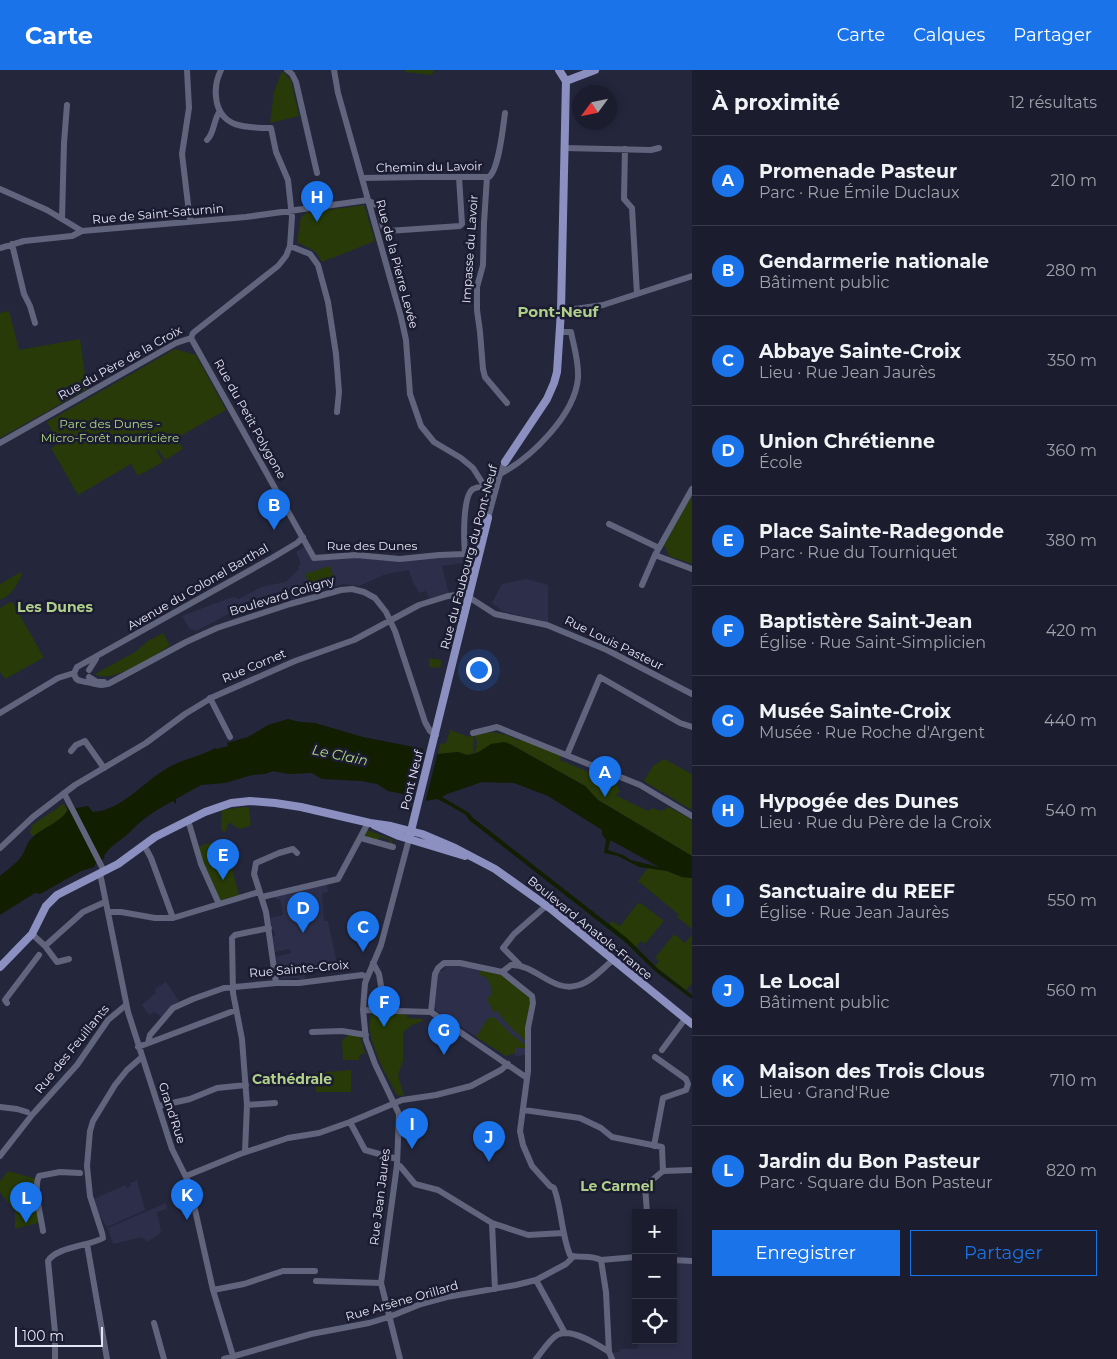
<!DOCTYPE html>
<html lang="fr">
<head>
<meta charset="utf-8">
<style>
	body { margin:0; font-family:Montserrat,sans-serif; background:#242535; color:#f1f3f6 }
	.controls { position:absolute; right:15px; bottom:15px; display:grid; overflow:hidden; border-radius:0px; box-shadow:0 2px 8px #0003 }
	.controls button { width:45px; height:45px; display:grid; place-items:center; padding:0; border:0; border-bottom:1px solid #393a49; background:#1b1c2d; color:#f1f3f6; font:25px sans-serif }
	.compass { position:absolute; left:572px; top:15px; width:45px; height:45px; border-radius:50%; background:#1b1c2d; box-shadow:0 2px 8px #0003; rotate:237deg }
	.scale { position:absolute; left:15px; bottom:12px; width:88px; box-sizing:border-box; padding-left:5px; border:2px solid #e4e6f4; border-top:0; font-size:14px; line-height:18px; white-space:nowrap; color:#e4e6f4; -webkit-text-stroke:4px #1b1c31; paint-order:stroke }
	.you { position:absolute; left:478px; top:599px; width:18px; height:18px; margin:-12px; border:4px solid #fff; border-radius:50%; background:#1a73e8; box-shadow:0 0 0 8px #1a73e833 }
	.badge { display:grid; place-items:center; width:32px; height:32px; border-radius:50%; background:#1a73e8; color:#fff; font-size:16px; font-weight:700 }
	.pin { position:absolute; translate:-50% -41px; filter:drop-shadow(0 1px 2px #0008) }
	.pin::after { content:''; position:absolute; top:26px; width:18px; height:15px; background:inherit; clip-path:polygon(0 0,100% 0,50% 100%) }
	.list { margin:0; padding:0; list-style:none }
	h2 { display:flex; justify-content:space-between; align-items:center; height:65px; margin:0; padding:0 20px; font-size:21px }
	h2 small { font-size:16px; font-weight:400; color:#a0a1aa }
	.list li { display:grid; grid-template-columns:32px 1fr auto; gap:15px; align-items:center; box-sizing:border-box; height:90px; padding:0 20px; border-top:1px solid #393a49 }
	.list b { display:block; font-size:19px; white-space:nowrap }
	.list p { margin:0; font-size:16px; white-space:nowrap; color:#a0a1aa }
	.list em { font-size:16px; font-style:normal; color:#a0a1aa }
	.actions { display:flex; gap:10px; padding:15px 20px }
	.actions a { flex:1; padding:11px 0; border:1px solid #1a73e8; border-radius:0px; text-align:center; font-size:18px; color:#1a73e8 }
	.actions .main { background:#1a73e8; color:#fff }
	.icon { flex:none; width:28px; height:28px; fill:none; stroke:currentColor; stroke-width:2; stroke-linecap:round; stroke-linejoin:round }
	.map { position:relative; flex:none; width:692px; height:1289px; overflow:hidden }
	header { display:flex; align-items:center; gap:30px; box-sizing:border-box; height:70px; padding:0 25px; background:#1a73e8; color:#fff }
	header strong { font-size:24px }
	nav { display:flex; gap:28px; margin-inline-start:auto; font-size:18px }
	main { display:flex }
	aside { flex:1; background:#1b1c2d }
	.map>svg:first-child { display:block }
	.built { fill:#2d2f4a }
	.green { fill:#273a08 }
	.water { fill:#111e00; fill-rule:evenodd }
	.pier { fill:#24263c }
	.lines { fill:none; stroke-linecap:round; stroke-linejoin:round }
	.minor { stroke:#61647d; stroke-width:6 }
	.major { stroke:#8c90c1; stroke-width:8 }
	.labels { text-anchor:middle; stroke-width:5; stroke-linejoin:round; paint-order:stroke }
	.street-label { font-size:12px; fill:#e4e6f4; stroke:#1b1c31 }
	.park-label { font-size:12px; fill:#b0d87e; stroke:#1b1c31 }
	.neighbourhood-label { font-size:14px; font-weight:bold; fill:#b0d08a; stroke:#1b1c31 }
	.water-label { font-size:14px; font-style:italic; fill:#b2da80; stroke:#1b1c31 }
	.quarter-label { font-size:15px; font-weight:bold; fill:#b0d08a; stroke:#1b1c31 }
</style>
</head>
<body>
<header>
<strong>Carte</strong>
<nav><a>Carte</a><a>Calques</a><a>Partager</a></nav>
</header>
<main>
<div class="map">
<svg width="692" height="1289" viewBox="0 0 692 1289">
	<rect width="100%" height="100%" fill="#24263c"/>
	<path class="built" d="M305,477L312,491L354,487L467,485L463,493L442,496L449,524L429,528L426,521L419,523L413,512L409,500L386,504L359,516L343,514L295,529L280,527L276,523L261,527L196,561L189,558L182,546L227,529L235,527L239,529L261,517L286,512L299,499L298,496L301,494L296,482Z
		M527,509L548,515V552L502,541L492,533L502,514Z
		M327,815L328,822L322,823L324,851H328L337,893L312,895V902L305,905V910L299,911L298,908L280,909L278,907L276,887L291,883V881L289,879L275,882L273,867L275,865L274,861L272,860L270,848L283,845L280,829H276L275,826Z
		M457,895L501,905L527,924L526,985L515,986V983L506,986L437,941L434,937L436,904L439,900L443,901L445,898L444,896Z
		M166,912L179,931L173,935L162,947L154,942L149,945L142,935L154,924L156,925L155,919Z
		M137,1110L145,1140L107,1157L97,1141L94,1129L125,1115L127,1118L131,1116L130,1113Z
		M166,1133L167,1139L157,1142L161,1162L159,1164L147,1172L142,1167L113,1174L108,1158Z
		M673,1192L692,1194V1289H615L612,1283L619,1282L620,1279H637L640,1270H673Z"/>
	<path class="green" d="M405,0H434L432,5L405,2Z
		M282,1L291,10L299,46L270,53L274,22Z
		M364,135L375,171L322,192L316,182L297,172L301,147L306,143Z
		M9,241L19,280L80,269L87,319L0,368V243Z
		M175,279L196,285L226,340L177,368L183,379L165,390L158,379L156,380L163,392L138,406L131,394L78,425L51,378L59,373L47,352Z
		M692,425V494L669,486L664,475Z
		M330,496L334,509L310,517L305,504Z
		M21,502L22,505C16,516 12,525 0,530V514Z
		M10,532L13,533L43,586V588L5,609L0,602V538Z
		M163,563L170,576C154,585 112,615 95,604L135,582L148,571Z
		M429,588L442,590L440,598L429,597Z
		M450,660L469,667L472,665L474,668L473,684L467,685L458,682L438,684L440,674L446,673Z
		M492,662L507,665L518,670L534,671L562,683L560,690L612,712L615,705L618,706L616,712L620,722L615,725L648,741L652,738L661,741L669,737L692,750V786L598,730L585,716L510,674L475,683L477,672L474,665Z
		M664,689L692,704V740L645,712L644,710L653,696Z
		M63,734L67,738C67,749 43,760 33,766L29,762L32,759L31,756Z
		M244,737L249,738L251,755L241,759L235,757L231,753L228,754L226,761L223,762L221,759L222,740Z
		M367,760L391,769L394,776L389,774L390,770L380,767L378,771L366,767L365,763Z
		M210,772L212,776L220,773L222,786L220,788L223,794L233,791L234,799H232L239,825L222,830L219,829L205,796L198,777Z
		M648,798L667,801L682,807L692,808V859L677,847L678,844L638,811Z
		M638,833L642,834L664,851L645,874L641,871L636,877L609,855L612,851L620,856Z
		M674,864L685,873L692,864V913L686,920L655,896L659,891L655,888Z
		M481,900L501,905L527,924L531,930L526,971L511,958L496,940L494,943L487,929L491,925C492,916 490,907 479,905Z
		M372,943H400L407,945V948L422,949L423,951L412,955L403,962V991L398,1005L404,1026L397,1025C387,1006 362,965 372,943Z
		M489,947L495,948L512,965L526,975V978H515V983L506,986L476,967Z
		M350,964L360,966L365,983L359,985V990H343L342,970Z
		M351,1000V1022H316L314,1003Z
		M8,1101L36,1109L41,1152L15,1159V1142L0,1122V1111Z"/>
	<path class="water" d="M288,649L300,652L315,653L363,667L424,679L438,684L458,682L467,685L477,683L491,674L504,672L510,674L585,716L598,730L692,786V808L682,807L667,801L639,797L618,786L604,783L606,770L602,764V760L548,726L514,713L482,712L447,724L442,727L469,743L472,747L628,869L658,899L692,925V929L656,902L625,872L469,750L466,745L447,734L437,729L425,731L411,729L403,724L388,721L377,714L361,711L322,709L312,703L288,704L273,701L265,704L252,705L225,713L201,715L176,729V734L173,731C158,739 143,748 132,760C123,770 111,774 104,786L105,788L96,793L94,797L81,801L40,824L35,823L0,845V806C7,800 16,794 21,787C26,780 26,773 33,767C43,757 60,753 68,740L65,735L69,739L75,737L76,738L88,736L93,742C124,740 146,708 173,695C187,688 202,686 215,678L216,679L228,676L227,673L248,667L268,655ZM610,771H612L659,797L631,790L623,785L608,780Z"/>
	<path class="pier" d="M424,676L438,681L425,734L410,731Z"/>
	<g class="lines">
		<path class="minor" d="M187,0L189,38L182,84L190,151
			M287,0L292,4L296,12L317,103
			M334,0L338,23L401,247L406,270L410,324L421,356L434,372L461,388L473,398L485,417
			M207,70C215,62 213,50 220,41
			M564,78L651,80L659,78
			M625,79L624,129L632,138L637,224
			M487,107L484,153L483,195L477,217V240L480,262L483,299L485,307L507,333
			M362,108L420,107H489C499,99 503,57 505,43
			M0,119L47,140L82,161
			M62,149L64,73L67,35
			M12,174L24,224L30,236L35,253
			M290,176L310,184L318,195L328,232L336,284L339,322L337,342
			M0,178L24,171L72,166L82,161L246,147L368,130L379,137L383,157L388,161L460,156L462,154L459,107
			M561,241L603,235L692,206
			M191,268L314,488L356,485L400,489L439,485L465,484C464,472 462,426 473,419C480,415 488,417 496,419
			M0,373L176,273L191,268L193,263L278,196L286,186L290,176L292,147L288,110L276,82L271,58C246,58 219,58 216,27C215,18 217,8 221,0
			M500,404C531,388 575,345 578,308C579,292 574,277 571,262H561
			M488,448L500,404L505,392
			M609,454L659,478
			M303,467L297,473L272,488L77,597L74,603C76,612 79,610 86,612C95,613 98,617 108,614L186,572L217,558L290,534L341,520L352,519L364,522L375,528L386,542L395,561L425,652L430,661L436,665
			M655,485L692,499
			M642,515L655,485L692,419
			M89,600L96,589
			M89,607L97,612H104
			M210,628L230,667
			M0,643L58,608L74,603
			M473,663L497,657L640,715L692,746
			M71,681L76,675L85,671L104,698
			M567,685L600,607L680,653L692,657
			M64,723L104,801
			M188,750L201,794L219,834
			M361,768L393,777
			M144,775L151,788L173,848
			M0,778L33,747L75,715L146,673L185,644L213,627L295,591L354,570L419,535L448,526L464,524L495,544L547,555L607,580L692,624
			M100,803L128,942L172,1079L189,1113L213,1220L233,1286
			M262,827L338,809L368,753
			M108,842H121L155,848H173L259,822
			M32,864L45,876L83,842L105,832
			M45,876L57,892L69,889
			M373,893L379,904L385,940
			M519,894L503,878L514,864L546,836
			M502,902L511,895C536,894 553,924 579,915C592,911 603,898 613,890
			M276,913L266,842L254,804L256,793L279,783L293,779L297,783
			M7,933L5,930L39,885
			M363,940L431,942L527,1008
			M431,942L435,904L438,898L444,893H460L502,902L532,926L533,933L528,958V1001L520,1061L523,1075L532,1096L550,1116L554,1118C562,1139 561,1163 570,1185C580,1189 589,1184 601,1190
			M312,962L342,961L366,965
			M148,973L150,965L173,938L193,929L224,918L276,913H299L362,905L367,907
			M138,977L236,940
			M662,980L685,949
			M247,1035L242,969L233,923L232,868L235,865L269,858
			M159,1036L190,1029L217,1018L246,1015
			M0,1037L17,1039L27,1042
			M524,1040L580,1048L601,1058L612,1067L662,1077L663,1101
			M350,1052L365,1080L397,1089
			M654,1076L663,1028L686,1020L688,1014L686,1009L655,987
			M245,1082L247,1035L275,1033
			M0,1086L32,1045L77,995L108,950L126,935
			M397,1095L400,1096L415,1114L438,1120L492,1153L528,1165L563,1163
			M663,1101L692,1100
			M186,1106L240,1084L288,1068L319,1063L350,1052L402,1030L436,1025L471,1016L501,1000L508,994
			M647,1143L645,1116L663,1101
			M492,1153L495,1219
			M43,1161C41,1147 33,1118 39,1106L60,1102L80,1103
			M87,1174L107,1289
			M601,1190L606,1222L609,1282L612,1289
			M601,1190L636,1187
			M673,1190L692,1191
			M536,1210L565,1263
			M316,1211L381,1213
			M213,1220L244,1214L283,1201H315
			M154,1253L164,1289
			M55,1289V1262L48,1191C56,1177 89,1176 103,1168L102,1163L90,1126L87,1096L90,1061L93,1051L115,1015L127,1000L142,987
			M224,1289L311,1264L369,1253L389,1247L421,1234L447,1227L516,1215L536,1210L566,1194L573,1187
			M400,1289L381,1213L397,1095L399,1044L375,994L370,980L366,970L363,940L365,913L381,875L409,769
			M536,1289C542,1282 549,1270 557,1265C571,1257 598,1275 609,1282"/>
		<path class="major" d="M566,11L595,0
			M505,392L547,329L554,313L557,302L561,241L566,11L559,0
			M374,755L399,766L465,786
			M409,769L488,448
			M0,897L32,864L46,836L57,825L118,794L155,767L205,742L231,733L250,731L275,733L301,737L370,753L391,756L422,764L455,778L495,799L551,839L692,954"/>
	</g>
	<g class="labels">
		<g class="street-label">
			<text transform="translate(429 97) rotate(-1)" y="4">Chemin du Lavoir</text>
			<text transform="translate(158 144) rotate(-5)" y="4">Rue de Saint-Saturnin</text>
			<text transform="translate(470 179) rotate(-86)" y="4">Impasse du Lavoir</text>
			<text transform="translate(397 194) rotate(75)" y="4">Rue de la Pierre Levée</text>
			<text transform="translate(120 293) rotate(-29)" y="4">Rue du Père de la Croix</text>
			<text transform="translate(250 349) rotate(61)" y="4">Rue du Petit Polygone</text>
			<text x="372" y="480">Rue des Dunes</text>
			<text transform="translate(469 487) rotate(-75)" y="4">Rue du Faubourg du Pont-Neuf</text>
			<text transform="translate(198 517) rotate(-30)" y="4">Avenue du Colonel Barthal</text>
			<text transform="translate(282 526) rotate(-17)" y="4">Boulevard Coligny</text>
			<text transform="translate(614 573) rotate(26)" y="4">Rue Louis Pasteur</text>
			<text transform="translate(254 596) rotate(-23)" y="4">Rue Cornet</text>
			<text transform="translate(412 710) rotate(-76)" y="4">Pont Neuf</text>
			<text transform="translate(590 858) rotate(39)" y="4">Boulevard Anatole-France</text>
			<text transform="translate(299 899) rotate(-5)" y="4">Rue Sainte-Croix</text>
			<text transform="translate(72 979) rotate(-51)" y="4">Rue des Feuillants</text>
			<text transform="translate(172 1043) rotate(72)" y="4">Grand'Rue</text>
			<text transform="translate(380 1127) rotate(-83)" y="4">Rue Jean Jaurès</text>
			<text transform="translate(402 1231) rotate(-16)" y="4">Rue Arsène Orillard</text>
		</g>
		<g class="park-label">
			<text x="110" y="358">Parc des Dunes -<tspan x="110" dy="14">Micro-Forêt nourricière</tspan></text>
		</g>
		<g class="neighbourhood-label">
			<text x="55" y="542">Les Dunes</text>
			<text x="292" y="1014">Cathédrale</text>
			<text x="617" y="1121">Le Carmel</text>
		</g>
		<g class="water-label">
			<text transform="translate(340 685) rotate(12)" y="5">Le Clain</text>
		</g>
		<g class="quarter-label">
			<text x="558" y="247">Pont-Neuf</text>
		</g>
	</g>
</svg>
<div class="controls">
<button>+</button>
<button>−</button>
<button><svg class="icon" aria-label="locate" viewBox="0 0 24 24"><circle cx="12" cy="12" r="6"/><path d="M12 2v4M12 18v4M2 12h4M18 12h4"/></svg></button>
</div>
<svg class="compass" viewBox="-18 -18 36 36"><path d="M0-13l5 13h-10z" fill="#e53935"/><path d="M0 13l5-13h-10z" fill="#a0a1aa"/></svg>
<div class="scale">100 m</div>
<div class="you"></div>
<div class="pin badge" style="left:605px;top:727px">A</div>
<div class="pin badge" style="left:274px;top:460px">B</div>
<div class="pin badge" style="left:363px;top:882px">C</div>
<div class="pin badge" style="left:303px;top:863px">D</div>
<div class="pin badge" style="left:223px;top:810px">E</div>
<div class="pin badge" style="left:384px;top:957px">F</div>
<div class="pin badge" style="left:444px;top:985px">G</div>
<div class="pin badge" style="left:317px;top:152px">H</div>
<div class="pin badge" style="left:412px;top:1079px">I</div>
<div class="pin badge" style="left:489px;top:1092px">J</div>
<div class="pin badge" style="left:187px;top:1150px">K</div>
<div class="pin badge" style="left:26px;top:1153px">L</div>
</div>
<aside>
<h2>À proximité<small>12 résultats</small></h2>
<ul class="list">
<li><span class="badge">A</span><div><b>Promenade Pasteur</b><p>Parc · Rue Émile Duclaux</p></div><em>210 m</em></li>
<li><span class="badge">B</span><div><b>Gendarmerie nationale</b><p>Bâtiment public</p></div><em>280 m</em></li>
<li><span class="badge">C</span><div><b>Abbaye Sainte-Croix</b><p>Lieu · Rue Jean Jaurès</p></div><em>350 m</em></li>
<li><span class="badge">D</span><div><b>Union Chrétienne</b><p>École</p></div><em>360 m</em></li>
<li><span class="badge">E</span><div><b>Place Sainte-Radegonde</b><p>Parc · Rue du Tourniquet</p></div><em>380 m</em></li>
<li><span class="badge">F</span><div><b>Baptistère Saint-Jean</b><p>Église · Rue Saint-Simplicien</p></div><em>420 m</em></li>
<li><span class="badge">G</span><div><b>Musée Sainte-Croix</b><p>Musée · Rue Roche d'Argent</p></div><em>440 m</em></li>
<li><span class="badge">H</span><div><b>Hypogée des Dunes</b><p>Lieu · Rue du Père de la Croix</p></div><em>540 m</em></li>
<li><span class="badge">I</span><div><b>Sanctuaire du REEF</b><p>Église · Rue Jean Jaurès</p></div><em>550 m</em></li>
<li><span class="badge">J</span><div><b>Le Local</b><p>Bâtiment public</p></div><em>560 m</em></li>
<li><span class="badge">K</span><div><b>Maison des Trois Clous</b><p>Lieu · Grand'Rue</p></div><em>710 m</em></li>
<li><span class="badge">L</span><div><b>Jardin du Bon Pasteur</b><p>Parc · Square du Bon Pasteur</p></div><em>820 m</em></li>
</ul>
<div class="actions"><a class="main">Enregistrer</a><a>Partager</a></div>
</aside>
</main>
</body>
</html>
